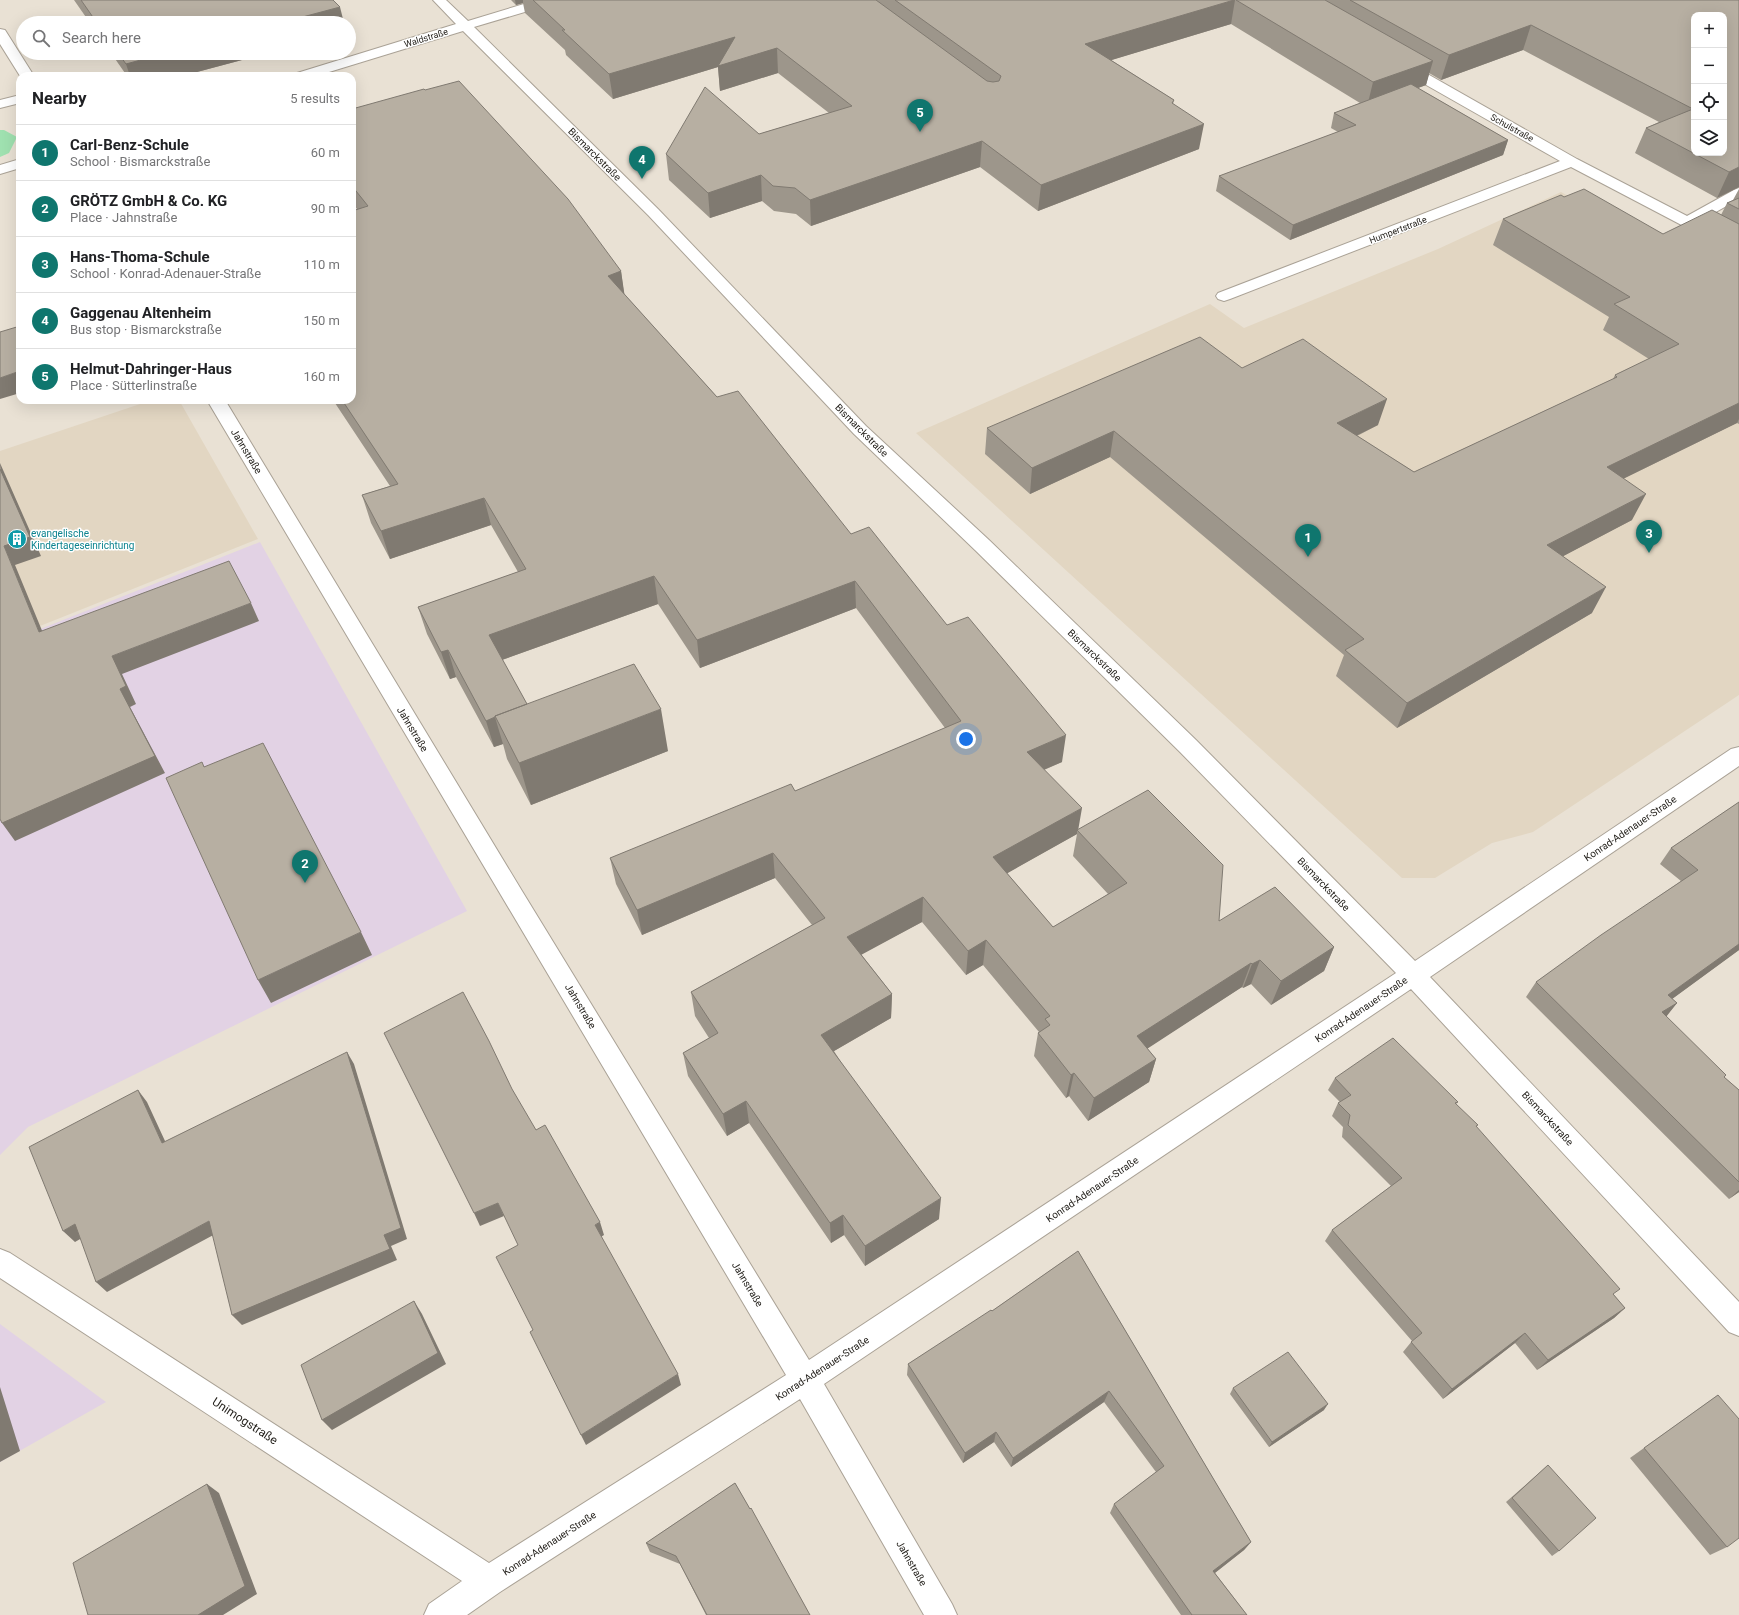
<!DOCTYPE html>
<html lang="en">
<head>
<meta charset="utf-8">
<style>
	body { margin:0; font-family:Roboto,sans-serif; background:#f6f6f6; color:#202124 }
	.controls { position:absolute; right:12px; top:12px; display:grid; overflow:hidden; border-radius:8px; box-shadow:0 4px 16px #0002 }
	.controls button { width:36px; height:36px; display:grid; place-items:center; padding:0; border:0; border-bottom:1px solid #e0e0e0; background:#fff; color:#202124; font:20px sans-serif }
	.you { position:absolute; left:966px; top:739px; width:14px; height:14px; margin:-10px; border:3px solid #fff; border-radius:50%; background:#1a73e8; box-shadow:0 0 0 6px #1a73e833 }
	.badge { display:grid; place-items:center; width:26px; height:26px; border-radius:50%; background:#0f766e; color:#fff; font-size:13px; font-weight:700 }
	.pin { position:absolute; translate:-50% -33px; filter:drop-shadow(0 1px 2px #0008) }
	.pin::after { content:''; position:absolute; top:21px; width:14px; height:12px; background:inherit; clip-path:polygon(0 0,100% 0,50% 100%) }
	.list { margin:0; padding:0; list-style:none }
	h2 { display:flex; justify-content:space-between; align-items:center; height:52px; margin:0; padding:0 16px; font-size:17px }
	h2 small { font-size:13px; font-weight:400; color:#757577 }
	.list li { display:grid; grid-template-columns:26px 1fr auto; gap:12px; align-items:center; box-sizing:border-box; height:56px; padding:0 16px; border-top:1px solid #e0e0e0 }
	.list b { display:block; font-size:15px; white-space:nowrap }
	.list p { margin:0; font-size:13px; white-space:nowrap; color:#757577 }
	.list em { font-size:13px; font-style:normal; color:#757577 }
	.icon { flex:none; width:22px; height:22px; fill:none; stroke:currentColor; stroke-width:2; stroke-linecap:round; stroke-linejoin:round }
	.map { position:relative; flex:none; width:1739px; height:1615px; overflow:hidden }
	.search { position:absolute; background:#fff; box-shadow:0 4px 16px #0002; left:16px; top:16px; width:340px; height:44px; display:flex; align-items:center; gap:10px; box-sizing:border-box; padding:0 14px; border-radius:22px; color:#757577; font-size:15px }
	.panel { position:absolute; background:#fff; box-shadow:0 4px 16px #0002; left:16px; top:72px; width:340px; height:332px; border-radius:12px }
	.map>svg:first-child { display:block }
	.commercial { fill:#e2d2e4 }
	.built { fill:#e2d6c2 }
	.green { fill:#9fe1b0 }
	.lines { fill:none; stroke-linecap:round; stroke-linejoin:round }
	.minor-casing { stroke:#aaa296; stroke-width:2 }
	.minor { fill:#fff; fill-rule:evenodd }
	.wall { fill:#9d968b; fill-rule:evenodd }
	.shaded-wall { fill:#807a71 }
	.building { fill:#b7afa2; stroke:#807a71; fill-rule:evenodd }
	.labels { text-anchor:middle; stroke-width:3; stroke-linejoin:round; paint-order:stroke }
	.far-street-label { font-size:9px; fill:#26231e; stroke:#fff }
	.street-label { font-size:10px; fill:#26231e; stroke:#fff }
	.culture-label { font-size:10px; fill:#0d838f; stroke:#fff; text-anchor:start }
	.near-street-label { font-size:12px; fill:#26231e; stroke:#fff }
</style>
</head>
<body>
<div class="map">
<svg width="1739" height="1615" viewBox="0 0 1739 1615">
	<rect width="100%" height="100%" fill="#e9e1d4"/>
	<path class="commercial" d="M260,542L467,911L28,1127L0,1155V645Z
		M0,1324L106,1402L0,1462Z"/>
	<path class="built" d="M1561,192L1739,292V695L1533,832L1492,843L1435,878H1402L916,433L1210,304L1244,328L1438,249Z
		M152,400H179L258,539L0,642V451Z"/>
	<path class="green" d="M0,130H4L17,137L9,153L0,157Z"/>
	<g class="lines">
		<g class="minor-casing">
			<path id="minor" d="M433,0H446L468,21L537,0H556L555,3L474,27L658,209L866,426L989,540L1196,740L1415,961L1731,749L1739,747V766L1430,977L1739,1302V1336L1729,1332L1411,989L824,1384L952,1604L957,1615H924L800,1399L500,1592L467,1615H424L429,1604L462,1581L0,1278V1249L10,1253L489,1563L786,1375L207,400H225L522,891L809,1360L1396,973L1180,752L975,550L854,434L648,215L463,31L316,76H295L297,73L456,24Z
				M0,29L5,30L34,76H20L0,44Z
				M1382,50L1387,51L1577,159L1687,216L1734,190L1739,188V199L1698,222L1739,243V254L1733,252L1571,167L1230,299L1224,301L1218,299L1216,296L1218,293L1560,161L1377,57L1375,54L1377,51Z
				M20,95V103L0,108V100Z
				M20,159V168L0,174V165Z"/>
		</g>
		<use href="#minor" class="minor"/>
	</g>
	<path class="wall" d="M74,0H333L344,23H90Z
		M511,0H1739V187L1717,198L1635,153L1646,128L1659,122L1523,50L1441,80L1429,73L1426,85L1418,88L1508,140L1503,155L1290,240L1216,191L1219,176L1338,132L1331,128L1334,113L1360,103L1231,24L1111,60L1174,100L1173,104L1199,149L1038,211L980,167L811,226L796,214L774,211L762,201L710,218L669,180L666,154L759,134L829,113L778,73L720,91L718,67L613,99L566,55L565,50L525,13L523,3L516,5Z
		M111,53H268L182,76H127Z
		M352,109L621,271L624,294L717,397L851,534L947,625L1062,762L1044,770L1078,830L1219,921L1334,947L1324,971L1271,1005L1251,984L1243,988L1242,987L1147,1048L1156,1059L1149,1082L1088,1121L1069,1096L1066,1098L1034,1056L1038,1033L1039,1032L983,965L966,975L922,922L861,954L892,994L891,1018L834,1051L939,1219L865,1266L844,1235L831,1243L749,1123L727,1136L688,1076L683,1053L709,1038L695,1016L691,992L812,925L775,878L642,935L616,884L610,858L795,791L945,728L856,608L700,668L658,604L502,660L527,704L668,751L531,805L507,759L503,744L494,747L456,677L450,679L427,634L418,607L518,572L491,525L390,559L371,523L362,495L390,486L333,400H352L357,209L352,203ZM1077,834L1073,856L1108,894L1053,927L1007,873Z
		M1739,189V424L1737,423L1623,479L1632,520L1563,556L1592,613L1397,728L1336,676L1344,655L1110,457L1030,494L985,454L987,428L1242,368L1378,425L1357,436L1414,472L1613,379L1615,375L1649,359L1603,330L1609,317L1493,245L1503,219L1564,197L1663,234L1721,215L1727,203L1733,200Z
		M1739,802V950L1672,999L1677,1003L1666,1016L1724,1077L1739,1090V1192L1729,1199L1526,997L1536,982L1681,881L1660,864L1671,848Z
		M1335,1078L1458,1102L1456,1104L1476,1127L1614,1295L1625,1308L1614,1318L1537,1370L1515,1343L1443,1399L1403,1352L1412,1341L1325,1241L1332,1230L1391,1186L1342,1137L1343,1127L1332,1116L1338,1103L1340,1102L1328,1090Z
		M1078,1251L1251,1542L1244,1550L1215,1573L1247,1615H1181L1110,1513L1114,1504L1156,1472L1104,1402L1011,1467L994,1442L963,1463L907,1375L908,1364L992,1311Z
		M1233,1388L1324,1410L1269,1447L1230,1394Z
		M1718,1395L1727,1547L1710,1555L1630,1458Z
		M1548,1465L1559,1551L1552,1556L1506,1502Z
		M735,1483L810,1615H706L680,1564L650,1552L646,1543Z"/>
	<path class="shaded-wall" d="M515,0H523V3L516,5Z
		M1234,0H1235L1231,24L1082,69L1085,44Z
		M340,7L344,23H280Z
		M1531,25L1523,50L1441,80L1449,55Z
		M735,37L777,48L778,73L720,91L718,67L613,99L609,74Z
		M166,53H268L182,76H130L126,64Z
		M1433,61L1426,85L1367,107L1373,82Z
		M1204,124L1199,149L1038,211L1041,185Z
		M1508,140L1503,155L1290,240L1293,225Z
		M982,141L980,167L811,226L810,200Z
		M1739,167V187L1717,198L1729,172Z
		M761,175L762,201L710,218L708,193Z
		M621,271L625,298L608,276Z
		M20,371V393L0,399V378Z
		M1387,399L1378,425L1329,449L1337,423Z
		M1739,403V419L1737,423L1594,493L1607,467Z
		M1114,431L1110,457L1030,494L1032,468Z
		M0,463L41,556L15,565L50,650L39,632L4,546Z
		M1646,494L1632,520L1535,571L1547,545Z
		M484,498L491,525L390,559L381,531Z
		M654,576L658,604L496,662L489,635Z
		M855,581L856,608L700,668L697,640Z
		M1606,587L1592,613L1397,728L1407,703Z
		M251,603L259,621L122,674L136,704L130,707L165,773L15,841L2,823L120,689L112,656Z
		M448,650L456,677L450,679L441,652Z
		M661,709L668,751L531,805L519,763Z
		M495,717L503,744L494,747L486,721Z
		M1066,735L1062,762L1024,778L1027,752Z
		M1082,808L1078,831L1077,830V834L990,883L993,857Z
		M773,853L775,878L642,935L637,910Z
		M923,897L922,922L848,962L847,937Z
		M361,932L372,955L271,1003L258,980Z
		M986,940L983,965L966,975L968,951Z
		M1739,944V950L1657,1010L1668,995Z
		M1334,947L1324,971L1271,1005L1281,981Z
		M1260,960L1251,984L1243,988L1252,964Z
		M1251,963L1242,987L1130,1060L1137,1036Z
		M892,994L891,1018L822,1058L821,1035Z
		M1677,1003L1666,1017L1662,1012Z
		M347,1052L354,1064L407,1239L391,1246L397,1260L242,1325L232,1315L384,1235Z
		M1156,1059L1149,1082L1088,1121L1094,1098Z
		M1074,1073L1069,1096L1066,1098L1071,1075Z
		M138,1090L147,1102L171,1154L162,1143Z
		M746,1101L749,1123L727,1136L723,1114Z
		M1739,1190V1192L1729,1199Z
		M941,1198L939,1219L865,1266V1246Z
		M498,1203L504,1216L480,1226L474,1213Z
		M843,1215L844,1235L831,1243L830,1223Z
		M209,1221L219,1232L107,1292L96,1282Z
		M600,1222L604,1235L599,1238L595,1225Z
		M75,1224L87,1235L75,1242L63,1231Z
		M414,1301L422,1314L446,1364L332,1430L322,1420Z
		M1625,1308L1614,1318L1537,1370L1548,1360Z
		M1525,1333L1515,1343L1443,1399L1452,1389Z
		M678,1374L681,1385L586,1445L581,1435Z
		M0,1387L20,1451L0,1462Z
		M1109,1391L1104,1402L1011,1467L1013,1458Z
		M1328,1404L1324,1410L1269,1447L1272,1442Z
		M996,1432L994,1442L963,1463L965,1453Z
		M207,1484L219,1493L257,1594L223,1615H198Z
		M1251,1542L1244,1550L1207,1579L1213,1571Z"/>
	<path class="building" d="M81,0H333L340,7L280,23H97Z
		M533,0H876L987,81L993,82L999,81L1001,76L895,0H1234L1085,44L1174,100L1172,103L1204,124L1041,185L982,141L810,200L795,188L773,186L761,175L708,193L666,154L705,87L759,134L852,106L777,48L718,66L735,37L609,74L562,30H565Z
		M1236,0H1325L1433,61L1373,82Z
		M1350,0H1739V167L1729,172L1646,128L1693,109L1531,25L1449,55ZM1694,15H1724V153H1694Z
		M118,53H166L126,64Z
		M459,81L568,199L621,271L608,276L717,397L738,391L851,534L869,527L947,625L968,617L1066,735L1027,752L1082,808L993,857L1053,927L1127,883L1077,830L1148,790L1223,865L1219,921L1275,887L1334,947L1281,981L1260,960L1252,964L1251,963L1137,1036L1156,1059L1094,1098L1074,1073L1071,1075L1038,1033L1050,1025L1045,1019L1050,1016L986,940L968,951L923,897L847,937L892,994L821,1035L941,1198L865,1246L843,1215L830,1223L746,1101L723,1114L683,1053L718,1033L691,992L825,918L773,853L637,910L610,858L791,784L795,791L961,721L855,581L697,640L654,576L489,635L527,704L495,716V717L486,721L448,650L441,652L418,607L526,569L484,498L381,531L362,495L398,484L342,400H352V211L368,206L352,186V109L424,89L425,90Z
		M1411,84L1508,140L1293,225L1219,176L1356,125L1334,113Z
		M1584,189L1663,234L1712,210L1739,224V403L1607,467L1646,494L1547,545L1606,587L1407,703L1345,650L1364,639L1114,431L1032,468L987,428L1200,337L1242,368L1303,339L1387,399L1337,423L1414,472L1617,377L1615,375L1679,344L1614,304L1630,297L1503,219L1561,195L1564,197Z
		M1739,198V209L1727,203Z
		M20,326V371L0,378V332Z
		M0,469L30,537L4,546L39,632L229,561L251,603L112,656L126,686L120,689L155,756L2,823L0,819Z
		M634,664L661,709L519,763L495,716Z
		M263,743L361,932L258,980L166,778L202,762L204,767Z
		M1739,802V944L1668,995L1677,1003L1662,1012L1726,1075L1724,1077L1739,1090V1182L1536,982L1601,935L1698,870L1671,848Z
		M463,992L489,1041L512,1089L536,1130L545,1125L600,1222L595,1225L678,1374L581,1435L530,1332L533,1330L496,1257L518,1245L498,1203L474,1213L384,1033Z
		M1393,1038L1458,1102L1455,1103L1478,1125L1476,1126L1620,1289L1613,1294L1625,1308L1548,1360L1525,1333L1452,1389L1411,1342L1422,1333L1332,1230L1402,1178L1348,1125L1350,1115L1338,1103L1351,1095L1335,1078Z
		M347,1052L401,1228L384,1235L390,1249L232,1315L209,1221L96,1282L75,1224L63,1231L29,1147L138,1090L162,1143Z
		M1078,1251L1251,1542L1213,1571L1247,1615H1192L1114,1504L1164,1466L1109,1391L1013,1458L996,1432L965,1453L908,1364L991,1310L992,1311Z
		M414,1301L438,1353L322,1420L301,1365Z
		M1288,1352L1328,1404L1272,1442L1233,1388Z
		M1718,1395L1739,1419V1538L1727,1547L1644,1448Z
		M1548,1465L1596,1518L1559,1551L1512,1498Z
		M735,1483L750,1509L751,1508L810,1615H707L676,1556L646,1543Z
		M207,1484L245,1586L198,1615H88L73,1563Z"/>
	<defs>
		<g id="building-disc" transform="scale(1)"><circle r="9.5" fill="#0f9aa8" stroke="#fff"/><path d="M-4-6H4V6H1V3H-1V6H-4ZM-2.5-4.3h1.7v1.8h-1.7ZM.8-4.3h1.7v1.8H.8ZM-2.5-1h1.7V.8h-1.7ZM.8-1h1.7V.8H.8Z" fill="#fff"/></g>
	</defs>
	<g fill-rule="evenodd">
		<use href="#building-disc" x="17" y="539"/>
	</g>
	<g class="labels">
		<g class="far-street-label">
			<text transform="translate(426 38) rotate(-17)" y="3">Waldstraße</text>
			<text transform="translate(1512 128) rotate(29)" y="3">Schulstraße</text>
			<text transform="translate(1398 230) rotate(-21)" y="3">Humpertstraße</text>
		</g>
		<g class="street-label">
			<text transform="translate(595 154) rotate(45)" y="4">Bismarckstraße</text>
			<text transform="translate(862 430) rotate(45)" y="4">Bismarckstraße</text>
			<text transform="translate(247 451) rotate(59)" y="4">Jahnstraße</text>
			<text transform="translate(1095 655) rotate(44)" y="4">Bismarckstraße</text>
			<text transform="translate(413 729) rotate(59)" y="4">Jahnstraße</text>
			<text transform="translate(1630 828) rotate(-34)" y="4">Konrad-Adenauer-Straße</text>
			<text transform="translate(1324 884) rotate(46)" y="4">Bismarckstraße</text>
			<text transform="translate(581 1006) rotate(59)" y="4">Jahnstraße</text>
			<text transform="translate(1361 1009) rotate(-34)" y="4">Konrad-Adenauer-Straße</text>
			<text transform="translate(1548 1118) rotate(47)" y="4">Bismarckstraße</text>
			<text transform="translate(1092 1189) rotate(-34)" y="4">Konrad-Adenauer-Straße</text>
			<text transform="translate(748 1284) rotate(59)" y="4">Jahnstraße</text>
			<text transform="translate(822 1368) rotate(-33)" y="4">Konrad-Adenauer-Straße</text>
			<text transform="translate(549 1543) rotate(-33)" y="4">Konrad-Adenauer-Straße</text>
			<text transform="translate(912 1563) rotate(60)" y="4">Jahnstraße</text>
		</g>
		<g class="culture-label">
			<text x="31" y="537">evangelische<tspan x="31" dy="12">Kindertageseinrichtung</tspan></text>
		</g>
		<g class="near-street-label">
			<text transform="translate(245 1421) rotate(33)" y="4">Unimogstraße</text>
		</g>
	</g>
</svg>
<div class="controls">
<button>+</button>
<button>−</button>
<button><svg class="icon" aria-label="locate" viewBox="0 0 24 24"><circle cx="12" cy="12" r="6"/><path d="M12 2v4M12 18v4M2 12h4M18 12h4"/></svg></button>
<button><svg class="icon" aria-label="layers" viewBox="0 0 24 24"><path d="M12 4l9 5-9 5-9-5zM3 14l9 5 9-5"/></svg></button>
</div>
<div class="you"></div>
<div class="pin badge" style="left:1308px;top:557px">1</div>
<div class="pin badge" style="left:305px;top:883px">2</div>
<div class="pin badge" style="left:1649px;top:553px">3</div>
<div class="pin badge" style="left:642px;top:179px">4</div>
<div class="pin badge" style="left:920px;top:132px">5</div>
<div class="search"><svg class="icon" aria-label="search" viewBox="0 0 24 24"><circle cx="10" cy="10" r="6"/><path d="M15 15l6 6"/></svg>Search here</div>
<section class="panel">
<h2>Nearby<small>5 results</small></h2>
<ul class="list">
<li><span class="badge">1</span><div><b>Carl-Benz-Schule</b><p>School · Bismarckstraße</p></div><em>60 m</em></li>
<li><span class="badge">2</span><div><b>GRÖTZ GmbH &amp; Co. KG</b><p>Place · Jahnstraße</p></div><em>90 m</em></li>
<li><span class="badge">3</span><div><b>Hans-Thoma-Schule</b><p>School · Konrad-Adenauer-Straße</p></div><em>110 m</em></li>
<li><span class="badge">4</span><div><b>Gaggenau Altenheim</b><p>Bus stop · Bismarckstraße</p></div><em>150 m</em></li>
<li><span class="badge">5</span><div><b>Helmut-Dahringer-Haus</b><p>Place · Sütterlinstraße</p></div><em>160 m</em></li>
</ul>
</section>
</div>
</body>
</html>
